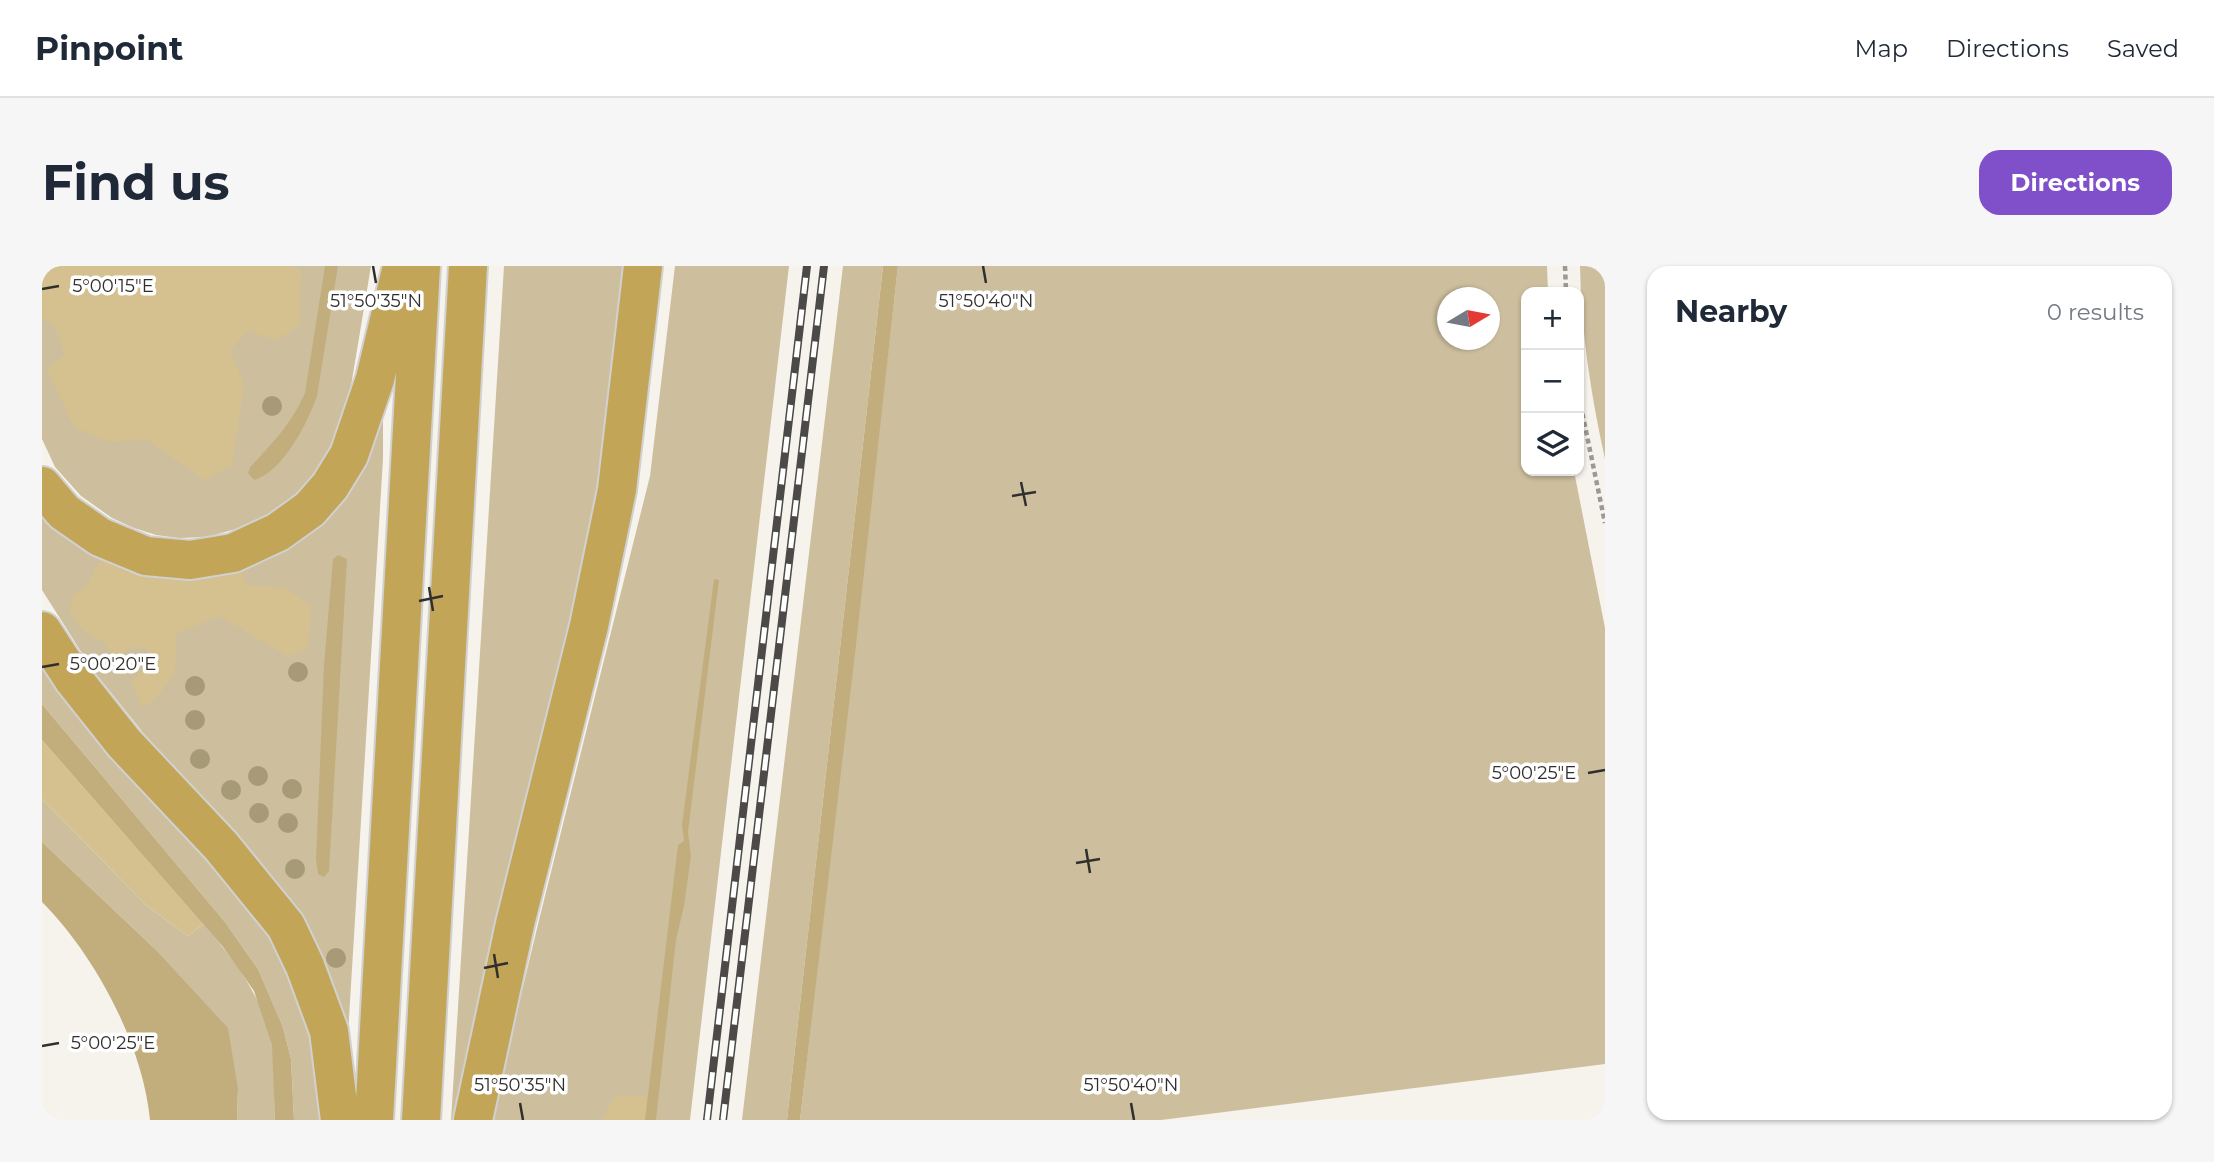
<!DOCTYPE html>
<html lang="en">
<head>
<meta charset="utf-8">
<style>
	body { margin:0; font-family:Montserrat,sans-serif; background:#f6f6f7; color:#1f2937 }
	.controls { position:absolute; right:21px; top:21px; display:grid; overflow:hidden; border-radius:14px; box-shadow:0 2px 5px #0004 }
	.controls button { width:63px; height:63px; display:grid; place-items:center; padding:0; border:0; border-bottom:2px solid #e0e1e3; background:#fff; color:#1f2937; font:35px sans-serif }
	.compass { position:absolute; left:1395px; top:21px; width:63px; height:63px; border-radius:50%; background:#fff; box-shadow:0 2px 5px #0004; rotate:80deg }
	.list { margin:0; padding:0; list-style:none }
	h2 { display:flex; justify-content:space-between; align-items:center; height:91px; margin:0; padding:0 28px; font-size:30px }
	h2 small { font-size:23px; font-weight:400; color:#747a83 }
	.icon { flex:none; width:38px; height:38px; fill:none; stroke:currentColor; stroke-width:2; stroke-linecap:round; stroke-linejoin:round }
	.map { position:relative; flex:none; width:1563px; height:854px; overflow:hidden; border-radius:21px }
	header { display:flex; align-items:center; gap:42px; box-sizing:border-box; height:98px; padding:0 35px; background:#fff; border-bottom:2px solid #e0e1e3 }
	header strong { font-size:33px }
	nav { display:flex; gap:38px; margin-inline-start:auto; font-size:24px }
	.intro { display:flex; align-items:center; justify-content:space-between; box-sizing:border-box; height:168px; padding:0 42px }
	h1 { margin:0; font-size:49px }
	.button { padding:18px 32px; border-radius:21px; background:#7f50c9; color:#fff; font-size:24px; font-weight:700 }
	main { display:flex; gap:42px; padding:0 42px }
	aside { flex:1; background:#fff; border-radius:21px; box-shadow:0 2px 5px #0004 }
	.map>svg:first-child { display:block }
	.green { fill:#cdbf9e; fill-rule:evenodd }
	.forest { fill:#d5c08f }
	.water { fill:#c2ae7d }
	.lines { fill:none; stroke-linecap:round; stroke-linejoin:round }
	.highway-casing { stroke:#d1d1d1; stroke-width:42 }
	.path { stroke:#9c9995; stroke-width:4.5; stroke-dasharray:5 3.5; stroke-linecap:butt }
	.highway { stroke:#c3a558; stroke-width:38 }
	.rail-casing { stroke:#4b4a47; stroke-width:8 }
	.rail { stroke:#fff; stroke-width:5; stroke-dasharray:16; stroke-linecap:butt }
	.tree { fill:#a79a77 }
	.ticks { fill:none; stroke:#302f2d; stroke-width:2.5 }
	.ticks-label { font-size:18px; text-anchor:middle; fill:#302f2d; stroke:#fff; stroke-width:7; stroke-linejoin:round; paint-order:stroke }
</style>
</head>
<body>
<header>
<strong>Pinpoint</strong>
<nav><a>Map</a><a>Directions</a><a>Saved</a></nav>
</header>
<div class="intro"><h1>Find us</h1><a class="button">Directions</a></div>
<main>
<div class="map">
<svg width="1563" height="854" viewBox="0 0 1563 854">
	<rect width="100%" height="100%" fill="#f6f3ed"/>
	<path class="green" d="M0,0H329L306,138L298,167L271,214L247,237L231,248L201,261L165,271L137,272L114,269L92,262L70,252L39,230L13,201L0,173Z
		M462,0H583L554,242L416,854H409Z
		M633,0H747L648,854H449L497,654L608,210Z
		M801,0H841L745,854H700Z
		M856,0H1505L1506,26H1484V205H1532L1563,362V798L1119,854H758ZM1406,32H1448V74H1406Z
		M1538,0H1563V193C1549,129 1539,66 1538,0Z
		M341,142V193L305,785L192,569L103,469L50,403L0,324V247L199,304L242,284Z
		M0,379L232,670L262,740L281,854H252L249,793L241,761L216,703L183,656L0,438Z
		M0,533L105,640L146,670L161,658C192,693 221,731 230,778C234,801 232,830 233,854H195L196,823L111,681L0,576Z"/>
	<path class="forest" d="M5,0H251L259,5L258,59L235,74L205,65L188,85L202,118L190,199L163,214L104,173L68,176L32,161L5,104L23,88L12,59L0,52V11Z
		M60,290L199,304L205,319L244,322L269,340L266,382L246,390L177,350L134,368L133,405L118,428L101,442L89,415L105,401L106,383L92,380L74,392L61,376L40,364L28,346L31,329L44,321Z
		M0,474L161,658L146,670L105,640L0,533Z
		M573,830H605L603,854H560Z"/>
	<path class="water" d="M283,0H296L275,130C266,156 241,206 212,214L206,207L208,201C230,178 250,157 263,127Z
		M841,0H856L814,379L758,854H745Z
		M296,289L305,293L287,605L282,611L276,608L274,593L282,399L291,293Z
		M672,313L677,314L646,566L649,590L642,640L634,674L614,854H603L636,579L642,575L640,559Z
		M0,438L183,656L216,703L241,761L249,793L252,854H233L230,779L212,725L181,681L0,474Z
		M0,576L111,681L186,762L196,823L195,854H108C101,779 53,689 0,636Z"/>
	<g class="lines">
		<g class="highway-casing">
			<path id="highway" d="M0,220L22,246L58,271L104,290L148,294L191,287L236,266L268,243L288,220L307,189L333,113L360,0
				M0,365L32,414L82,477L179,580L244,660L263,700L287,765L298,854
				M332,854L379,0
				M379,854L426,0
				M431,854L473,658L547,360L575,224L601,0"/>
		</g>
		<path class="path" d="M1523,0L1524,26
			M1537,131L1563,257"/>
		<use href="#highway" class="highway"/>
		<g class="rail-casing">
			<path id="rail" d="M665,854L765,0
				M681,854L782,0"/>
		</g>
		<use href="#rail" class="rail"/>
	</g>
	<g class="tree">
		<circle cx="230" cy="140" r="10"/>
		<circle cx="256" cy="406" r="10"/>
		<circle cx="153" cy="420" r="10"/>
		<circle cx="153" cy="454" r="10"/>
		<circle cx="158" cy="493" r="10"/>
		<circle cx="216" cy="510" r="10"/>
		<circle cx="250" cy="523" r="10"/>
		<circle cx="189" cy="524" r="10"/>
		<circle cx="217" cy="547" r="10"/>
		<circle cx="246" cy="557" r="10"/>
		<circle cx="253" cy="603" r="10"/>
		<circle cx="294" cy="692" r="10"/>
	</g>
	<path class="ticks" d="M331,0L334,17M941,0L944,17M0,23L17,20M979,216L984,240M970,230L994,226M387,321L391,345M377,335L401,330M0,401L17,398M1546,507L1563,504M1044,583L1048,607M1034,597L1058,593M452,688L456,712M442,702L466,697M0,780L17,777M478,837L481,854M1089,837L1092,854"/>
	<g class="ticks-label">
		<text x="71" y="26">5°00'15"E</text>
		<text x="334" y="41">51°50'35"N</text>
		<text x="944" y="41">51°50'40"N</text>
		<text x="71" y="404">5°00'20"E</text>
		<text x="1492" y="513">5°00'25"E</text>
		<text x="71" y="783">5°00'25"E</text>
		<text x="478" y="825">51°50'35"N</text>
		<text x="1089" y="825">51°50'40"N</text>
	</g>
</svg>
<div class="controls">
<button>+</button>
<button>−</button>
<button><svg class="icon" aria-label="layers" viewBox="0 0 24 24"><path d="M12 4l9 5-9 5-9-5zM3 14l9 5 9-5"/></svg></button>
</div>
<svg class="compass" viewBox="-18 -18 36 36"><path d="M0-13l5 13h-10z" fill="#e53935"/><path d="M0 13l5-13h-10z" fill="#747a83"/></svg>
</div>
<aside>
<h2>Nearby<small>0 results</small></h2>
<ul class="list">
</ul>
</aside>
</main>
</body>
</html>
